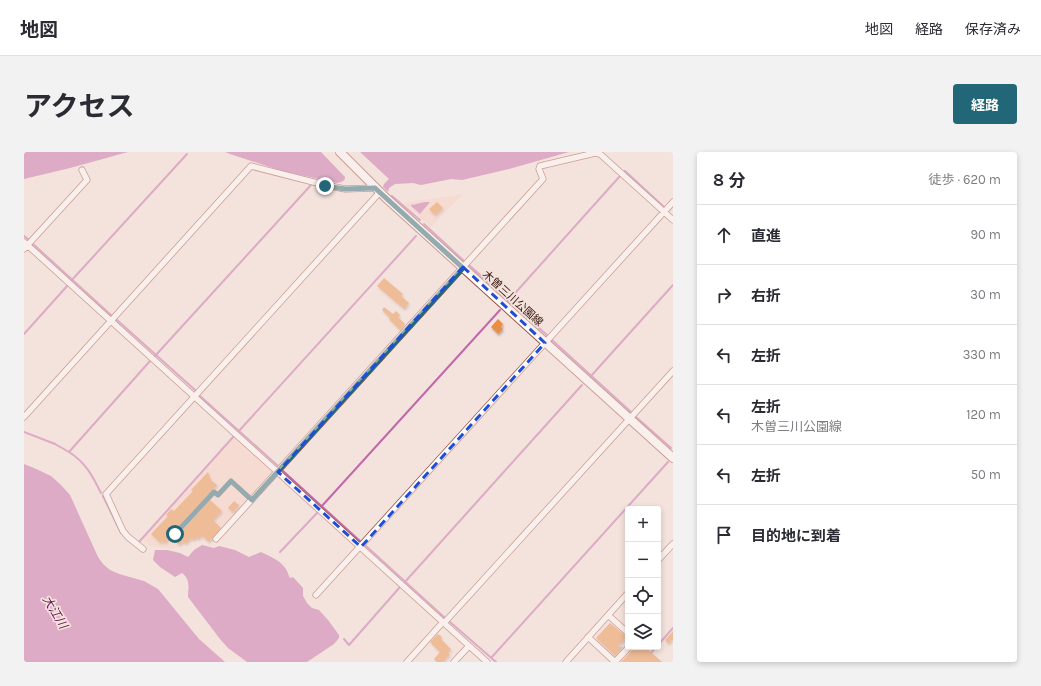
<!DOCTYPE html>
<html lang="ja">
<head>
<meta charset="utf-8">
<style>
	body { margin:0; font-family:Karla,"Noto Sans JP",sans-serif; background:#f2f2f3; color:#2b2b33 }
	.controls { position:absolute; right:12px; bottom:12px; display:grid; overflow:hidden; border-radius:4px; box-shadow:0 2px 6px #0003 }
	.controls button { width:36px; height:36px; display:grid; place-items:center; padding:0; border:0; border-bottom:1px solid #e1e1e2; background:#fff; color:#2b2b33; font:20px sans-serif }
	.stop { position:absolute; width:12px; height:12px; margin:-9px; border:3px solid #226778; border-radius:50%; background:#fff }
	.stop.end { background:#226778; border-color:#fff; box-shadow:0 1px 4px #0008 }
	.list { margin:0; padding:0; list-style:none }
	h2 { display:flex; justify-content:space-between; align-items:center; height:52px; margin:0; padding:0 16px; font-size:17px }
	h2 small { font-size:13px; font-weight:400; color:#7c7c81 }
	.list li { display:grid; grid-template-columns:26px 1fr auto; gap:12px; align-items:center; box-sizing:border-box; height:60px; padding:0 16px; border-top:1px solid #e1e1e2 }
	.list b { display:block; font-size:15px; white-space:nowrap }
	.list p { margin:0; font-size:13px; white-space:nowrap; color:#7c7c81 }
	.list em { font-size:13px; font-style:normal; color:#7c7c81 }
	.icon { flex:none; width:22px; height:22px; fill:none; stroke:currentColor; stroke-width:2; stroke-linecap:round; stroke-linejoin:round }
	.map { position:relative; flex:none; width:649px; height:510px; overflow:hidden; border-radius:4px }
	header { display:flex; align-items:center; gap:24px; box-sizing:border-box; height:56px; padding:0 20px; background:#fff; border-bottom:1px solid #e1e1e2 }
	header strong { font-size:19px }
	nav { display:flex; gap:22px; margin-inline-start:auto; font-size:14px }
	.intro { display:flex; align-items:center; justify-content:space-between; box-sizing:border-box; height:96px; padding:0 24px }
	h1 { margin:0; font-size:28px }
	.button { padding:10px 18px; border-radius:4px; background:#226778; color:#fff; font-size:14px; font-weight:700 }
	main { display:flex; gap:24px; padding:0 24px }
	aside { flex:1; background:#fff; border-radius:4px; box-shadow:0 2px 6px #0003 }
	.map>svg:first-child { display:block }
	.built { fill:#f8d2c7 }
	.water { fill:#c068aa }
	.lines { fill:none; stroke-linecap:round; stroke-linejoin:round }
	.stream { stroke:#c068aa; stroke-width:2 }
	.building { fill:#e88e45; filter:url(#shadow) }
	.lane-casing { stroke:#964d38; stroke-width:4 }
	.street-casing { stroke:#964d38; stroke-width:7 }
	.secondary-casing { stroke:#964d38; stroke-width:10 }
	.lane { stroke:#fff; stroke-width:2.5 }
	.street { stroke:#fff; stroke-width:5.5 }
	.secondary { stroke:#fff; stroke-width:8 }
	.route { stroke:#226778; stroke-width:5 }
	.marked { fill:none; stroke:#1d4ed8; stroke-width:3; stroke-dasharray:8 5; stroke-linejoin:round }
	.labels { text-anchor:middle; stroke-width:3.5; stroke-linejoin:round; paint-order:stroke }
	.street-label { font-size:11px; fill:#36180f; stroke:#f4e2dd }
	.water-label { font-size:12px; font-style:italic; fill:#631153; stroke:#f4e2dd }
</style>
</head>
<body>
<header>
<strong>地図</strong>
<nav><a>地図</a><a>経路</a><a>保存済み</a></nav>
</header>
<div class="intro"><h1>アクセス</h1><a class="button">経路</a></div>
<main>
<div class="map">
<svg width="649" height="510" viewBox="0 0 649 510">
	<defs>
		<filter id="shadow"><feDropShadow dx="1" dy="2" stdDeviation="1" flood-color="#0004"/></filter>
	</defs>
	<rect width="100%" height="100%" fill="#f4e2dd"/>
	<path class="built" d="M439,42L407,75L380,51Z
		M211,284L249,320V322L186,390L174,388L148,397L126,394L118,387Z"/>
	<path class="water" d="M0,0H104L46,16L0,27Z
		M201,0H297L321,25C321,29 318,30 313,31L258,19L209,3Z
		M336,0H545L485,17L438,28L427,27L397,33L389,31L371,32L365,36L364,40L359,35L360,32L365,27Z
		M401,50H406L396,62L387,54L388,52L390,53L392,52Z
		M0,312L10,316L27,324L37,333L46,343L74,405L79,412L86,418L95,422L120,429L134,437L175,487L201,510H0Z
		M178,393L190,396L195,394L211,398L225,405L237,400C247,405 256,408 262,417C264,420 264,423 266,426L269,425L279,436V444L283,451L288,456L295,458L304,468L315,483V486L310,492L283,510H223L204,496L196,487L164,445C164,435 167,428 158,421L151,425L136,415L129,408L131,398H143L156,401L164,405L170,398Z"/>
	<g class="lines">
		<path class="stream" d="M600,21L601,19L640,55
			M368,44L396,68
			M400,72L440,109
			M0,84L5,88
			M9,92L88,164
			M445,113L524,184
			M47,129L163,2
			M484,149L596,24
			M93,168L171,238
			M0,182L44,133
			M528,188L607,260
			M131,204L287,33
			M567,224L649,133
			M176,244L254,314
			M612,265L647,296
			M0,280L31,292L45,300L126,209
			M214,280L392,84
			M45,300C62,311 68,323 77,341
			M259,319L337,390
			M79,344L97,381
			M297,355L476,158
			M115,390L210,284
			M342,394L421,466
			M256,400L294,360
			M380,431L558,233
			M426,470L472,510
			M320,487L325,493L376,435
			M634,493L649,476
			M626,502L632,495
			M467,506L644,310"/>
	</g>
	<path class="building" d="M413,50L419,56L411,63L405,57Z
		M360,126L379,142L377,144L385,151L380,157L353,134Z
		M360,155L369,162L372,159L376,163L374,165L381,172L376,178L365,167L366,166L358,158Z
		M474,167L479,172L477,175L479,177L474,182L467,175Z
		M184,320L187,328L193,333L149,380L148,382L150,385L153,384L186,348L198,359L189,368L197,376L185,390L178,383L174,387L172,385L170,388L167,386L162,392L159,389L156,393L147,384L141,391L138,389L137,391L127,382L144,364L142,363L147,357L150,359L169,339L167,338Z
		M210,349L215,353L209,360L204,356Z
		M586,471L603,485L593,495H599L591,504L572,486Z
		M649,479V487L644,492L641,488Z
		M414,482L418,485L417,487L427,497L424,501L426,502L419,510H413L410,507L416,500L406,490Z
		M609,495H621L638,510H597L608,498Z"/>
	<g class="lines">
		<g class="lane-casing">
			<path id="lane" d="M151,382L190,340L194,343L207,329L227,348"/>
		</g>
		<g class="street-casing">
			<path id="street" d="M0,90L463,510
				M0,97L63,28L58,18
				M0,265L227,14L301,33L321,37L351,36
				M192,387L519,27L515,17L516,14L571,1L576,2L649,68
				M119,397L104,385L99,379L82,342L356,40
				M634,408L649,392
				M292,443L649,50
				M584,463L604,481
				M420,471L649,219
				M564,485L591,510L605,495
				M383,510L419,470
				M430,510L445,494
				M542,510L604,441"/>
		</g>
		<g class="secondary-casing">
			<path id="secondary" d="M316,0L362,46L649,306"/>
		</g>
		<use href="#lane" class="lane"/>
		<use href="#street" class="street"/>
		<use href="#secondary" class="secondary"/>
	</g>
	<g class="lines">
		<path class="route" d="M151,382L190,340L194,343L207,329L228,348L439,116L351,36L321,37L301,34"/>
	</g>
	<path d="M0 0H649V510H0ZM439,115L521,191L337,395L254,320Z" fill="#f4e2dd" fill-opacity=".55" fill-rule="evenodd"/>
	<path class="marked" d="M439,115L521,191L337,395L254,320Z"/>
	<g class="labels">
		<g class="street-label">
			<text transform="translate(489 146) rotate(42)" y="4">木曽三川公園線</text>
		</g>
		<g class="water-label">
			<text transform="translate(31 460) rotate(59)" y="4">大江川</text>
		</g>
	</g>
</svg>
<div class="controls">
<button>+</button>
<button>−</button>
<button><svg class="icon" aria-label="locate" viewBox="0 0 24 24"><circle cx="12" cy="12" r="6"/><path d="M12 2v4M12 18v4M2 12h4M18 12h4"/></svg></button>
<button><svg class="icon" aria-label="layers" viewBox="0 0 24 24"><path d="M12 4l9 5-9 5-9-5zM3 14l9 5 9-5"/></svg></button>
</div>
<div class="stop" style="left:151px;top:382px"></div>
<div class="stop end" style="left:301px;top:34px"></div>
</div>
<aside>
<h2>8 分<small>徒歩 · 620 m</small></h2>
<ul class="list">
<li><svg class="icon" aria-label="ahead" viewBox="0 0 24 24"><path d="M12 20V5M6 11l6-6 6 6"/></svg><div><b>直進</b></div><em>90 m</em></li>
<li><svg class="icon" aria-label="right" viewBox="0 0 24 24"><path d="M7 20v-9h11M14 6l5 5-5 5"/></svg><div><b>右折</b></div><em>30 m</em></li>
<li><svg class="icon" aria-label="left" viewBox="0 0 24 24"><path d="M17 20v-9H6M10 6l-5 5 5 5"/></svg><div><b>左折</b></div><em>330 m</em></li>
<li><svg class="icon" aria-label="left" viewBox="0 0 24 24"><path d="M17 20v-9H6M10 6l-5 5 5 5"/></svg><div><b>左折</b><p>木曽三川公園線</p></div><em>120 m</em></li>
<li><svg class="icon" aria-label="left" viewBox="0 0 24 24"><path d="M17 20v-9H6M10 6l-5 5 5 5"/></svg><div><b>左折</b></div><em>50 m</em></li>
<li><svg class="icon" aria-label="arrive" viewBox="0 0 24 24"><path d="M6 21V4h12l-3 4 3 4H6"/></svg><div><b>目的地に到着</b></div></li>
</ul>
</aside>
</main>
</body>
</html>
